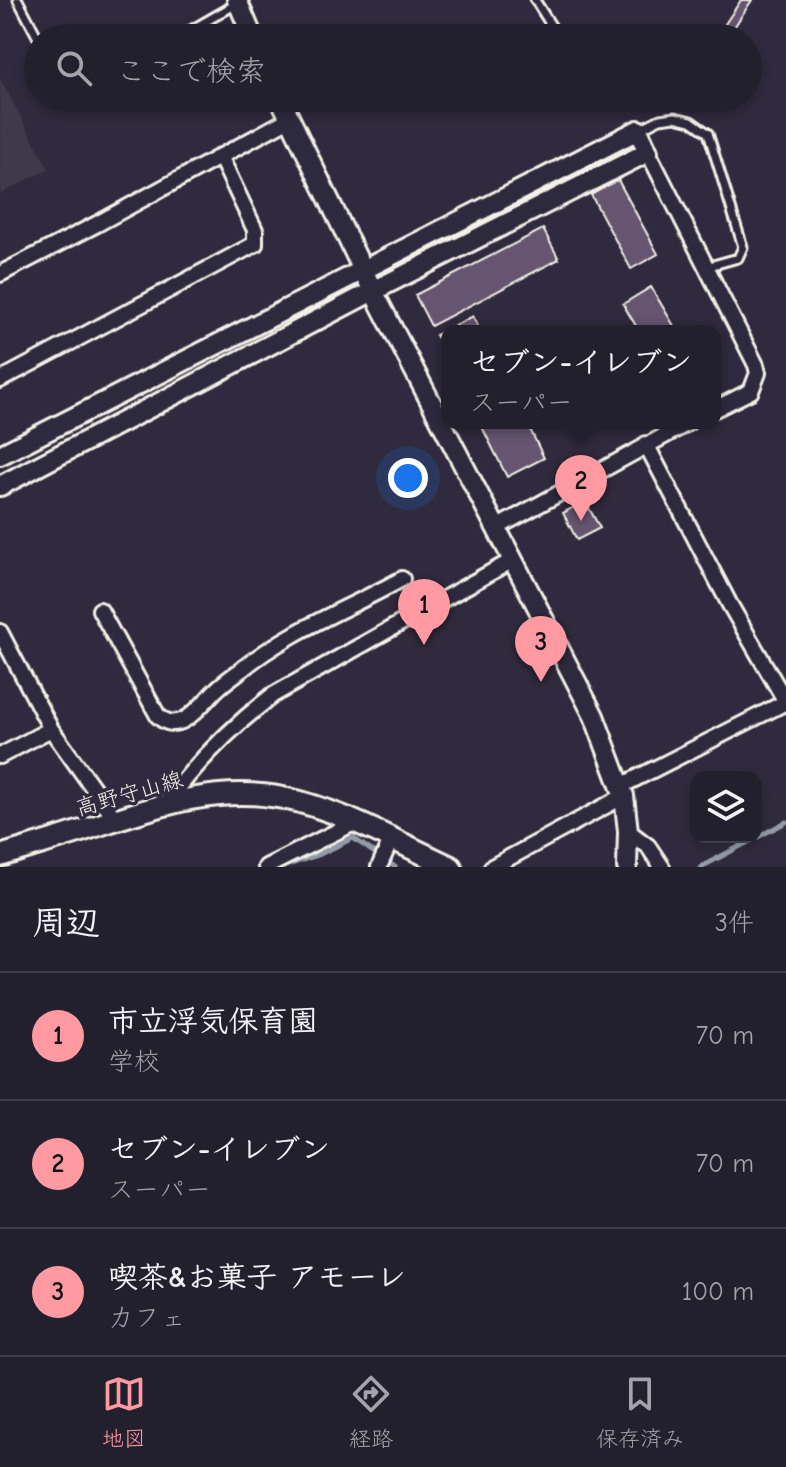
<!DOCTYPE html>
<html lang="ja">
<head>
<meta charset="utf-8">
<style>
	body { margin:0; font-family:"Comic Neue","Klee One",sans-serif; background:#2b2836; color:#f1f3f6 }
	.controls { position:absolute; right:24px; bottom:24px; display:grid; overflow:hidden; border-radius:16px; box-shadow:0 4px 12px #0003 }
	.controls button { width:72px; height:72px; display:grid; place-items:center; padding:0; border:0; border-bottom:2px solid #403e4a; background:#23202e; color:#f1f3f6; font:40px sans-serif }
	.you { position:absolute; left:408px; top:478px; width:28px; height:28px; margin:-20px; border:6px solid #fff; border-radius:50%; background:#1a73e8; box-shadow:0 0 0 12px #1a73e833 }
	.badge { display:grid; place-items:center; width:52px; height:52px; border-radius:50%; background:#ff9aa2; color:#111; font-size:26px; font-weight:700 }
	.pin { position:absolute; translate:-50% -66px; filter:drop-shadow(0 2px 4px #0008) }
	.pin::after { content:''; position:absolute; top:42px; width:28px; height:24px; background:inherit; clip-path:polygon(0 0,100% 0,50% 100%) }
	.popup { position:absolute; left:441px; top:325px; width:280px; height:104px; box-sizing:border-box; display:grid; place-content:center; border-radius:16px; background:#23202e; filter:drop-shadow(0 2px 6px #0005); font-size:26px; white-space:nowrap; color:#a3a3aa }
	.popup b { font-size:30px; color:#f1f3f6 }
	.popup::after { content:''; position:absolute; left:50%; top:100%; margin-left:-16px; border:16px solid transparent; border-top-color:#23202e }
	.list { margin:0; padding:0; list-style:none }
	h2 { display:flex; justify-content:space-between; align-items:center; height:104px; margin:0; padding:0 32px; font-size:34px }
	h2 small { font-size:26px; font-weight:400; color:#a3a3aa }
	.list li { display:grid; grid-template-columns:52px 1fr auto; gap:24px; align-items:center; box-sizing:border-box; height:128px; padding:0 32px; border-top:2px solid #403e4a }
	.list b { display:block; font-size:30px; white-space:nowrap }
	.list p { margin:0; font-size:26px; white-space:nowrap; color:#a3a3aa }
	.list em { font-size:26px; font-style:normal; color:#a3a3aa }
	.icon { flex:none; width:44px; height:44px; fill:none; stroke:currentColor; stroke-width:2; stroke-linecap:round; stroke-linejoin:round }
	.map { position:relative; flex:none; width:786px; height:867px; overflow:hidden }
	.search { position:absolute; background:#23202e; box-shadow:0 4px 12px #0003; left:24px; right:24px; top:24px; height:88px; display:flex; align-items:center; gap:20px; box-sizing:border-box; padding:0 28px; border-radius:44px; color:#a3a3aa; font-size:30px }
	.sheet { height:488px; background:#23202e }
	nav { display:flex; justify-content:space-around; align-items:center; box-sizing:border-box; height:112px; border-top:2px solid #403e4a; background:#23202e; font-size:22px; color:#a3a3aa }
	nav a { display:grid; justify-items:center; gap:4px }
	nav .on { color:#ff9aa2 }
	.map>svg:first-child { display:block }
	.built { fill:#3f374c }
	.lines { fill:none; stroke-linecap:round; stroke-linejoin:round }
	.stream { stroke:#959ca9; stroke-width:5 }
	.building { fill:#65556f; stroke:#f4f1e8; stroke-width:2 }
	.service-casing { stroke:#f4f1e8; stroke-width:13 }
	.minor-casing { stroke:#f4f1e8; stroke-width:20 }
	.tertiary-casing { stroke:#f4f1e8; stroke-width:24 }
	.secondary-casing { stroke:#f4f1e8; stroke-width:26 }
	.service { stroke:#2f2a3d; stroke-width:7 }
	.minor { stroke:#2f2a3d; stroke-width:14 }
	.tertiary { stroke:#2f2a3d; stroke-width:18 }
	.secondary { stroke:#2f2a3d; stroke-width:20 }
	.labels { text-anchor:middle; stroke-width:7; stroke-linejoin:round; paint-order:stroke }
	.street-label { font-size:22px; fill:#f4f1e8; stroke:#2f2a3d }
</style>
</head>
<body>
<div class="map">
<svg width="786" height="867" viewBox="0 0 786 867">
	<rect width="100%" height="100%" fill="#2f2a3d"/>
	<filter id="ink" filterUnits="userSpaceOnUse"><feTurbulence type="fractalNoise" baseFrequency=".0125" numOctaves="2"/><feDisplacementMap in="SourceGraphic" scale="16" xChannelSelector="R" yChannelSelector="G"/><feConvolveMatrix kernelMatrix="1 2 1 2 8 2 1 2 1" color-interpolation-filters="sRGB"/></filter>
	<g filter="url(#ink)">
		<path class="built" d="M0,78L49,169L0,194Z"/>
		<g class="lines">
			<path class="stream" d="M282,867L318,855L353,838L395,867
				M701,867L786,822"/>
		</g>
		<path class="building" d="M741,0H752L727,38H692L718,30L719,33Z
			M618,180L658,254L631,269L591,195Z
			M543,229L559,259L431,326L415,295Z
			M651,287L677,331H639L623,304Z
			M473,316L480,331H447V357L436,335Z
			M480,423H527L544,458L507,477Z
			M585,501L600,528L577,540L563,513Z"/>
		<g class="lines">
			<g class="service-casing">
				<path id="service" d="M18,0L38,38
					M535,0L559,38
					M177,38L238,3
					M69,98L71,104L83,98
					M640,129L660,119L675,117L691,121L708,133L743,247L738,258L706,267"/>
			</g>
			<g class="minor-casing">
				<path id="minor" d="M648,152L756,365L758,373L751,391L715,409
					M0,274L97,224L289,119
					M0,380L255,244V230L220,156
					M646,444L730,605L786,702
					M496,528L688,423
					M100,610L158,716C181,737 201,704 217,689C224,682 233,676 241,670C288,631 348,609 402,579
					M0,632L51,729L116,820
					M0,756L51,729
					M621,786L786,702
					M167,803C197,761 232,727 273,695L513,560
					M628,831L648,846L662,867
					M266,867L354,823
					M379,867L391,840
					M492,867L624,796"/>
			</g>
			<g class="tertiary-casing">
				<path id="tertiary" d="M237,0L253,38
					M280,98L373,291L594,716L624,796L628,831L627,867
					M0,455L638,130L648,152L373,291L0,486"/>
			</g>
			<g class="secondary-casing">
				<path id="secondary" d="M0,856C29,847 58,839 87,829C151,808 215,784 283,798C340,809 398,843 451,867"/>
			</g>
			<use href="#service" class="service"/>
			<use href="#minor" class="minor"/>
			<use href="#tertiary" class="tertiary"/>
			<use href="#secondary" class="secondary"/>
		</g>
	</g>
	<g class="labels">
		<g class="street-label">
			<text transform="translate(129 793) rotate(-16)" y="8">高野守山線</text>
		</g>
	</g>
</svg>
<div class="controls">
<button><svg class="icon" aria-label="layers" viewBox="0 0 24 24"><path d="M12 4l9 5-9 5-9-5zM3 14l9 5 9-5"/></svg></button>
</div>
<div class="you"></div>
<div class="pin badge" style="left:424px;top:645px">1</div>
<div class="pin badge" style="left:581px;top:521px">2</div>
<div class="popup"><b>セブン-イレブン</b>スーパー</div>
<div class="pin badge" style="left:541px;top:682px">3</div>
<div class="search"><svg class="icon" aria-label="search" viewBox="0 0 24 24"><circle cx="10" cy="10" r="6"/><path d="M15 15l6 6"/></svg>ここで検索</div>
</div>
<section class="sheet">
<h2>周辺<small>3件</small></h2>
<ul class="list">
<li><span class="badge">1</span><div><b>市立浮気保育園</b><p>学校</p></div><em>70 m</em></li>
<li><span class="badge">2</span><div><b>セブン-イレブン</b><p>スーパー</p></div><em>70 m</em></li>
<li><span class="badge">3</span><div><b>喫茶&amp;お菓子 アモーレ</b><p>カフェ</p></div><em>100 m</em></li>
</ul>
</section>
<nav>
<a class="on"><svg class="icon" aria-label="map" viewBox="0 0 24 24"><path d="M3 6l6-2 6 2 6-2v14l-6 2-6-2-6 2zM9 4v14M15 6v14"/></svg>地図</a>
<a><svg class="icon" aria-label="directions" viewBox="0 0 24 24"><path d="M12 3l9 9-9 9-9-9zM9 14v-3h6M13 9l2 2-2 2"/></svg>経路</a>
<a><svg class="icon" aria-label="saved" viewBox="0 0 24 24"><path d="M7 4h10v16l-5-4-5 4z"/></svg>保存済み</a>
</nav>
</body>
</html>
